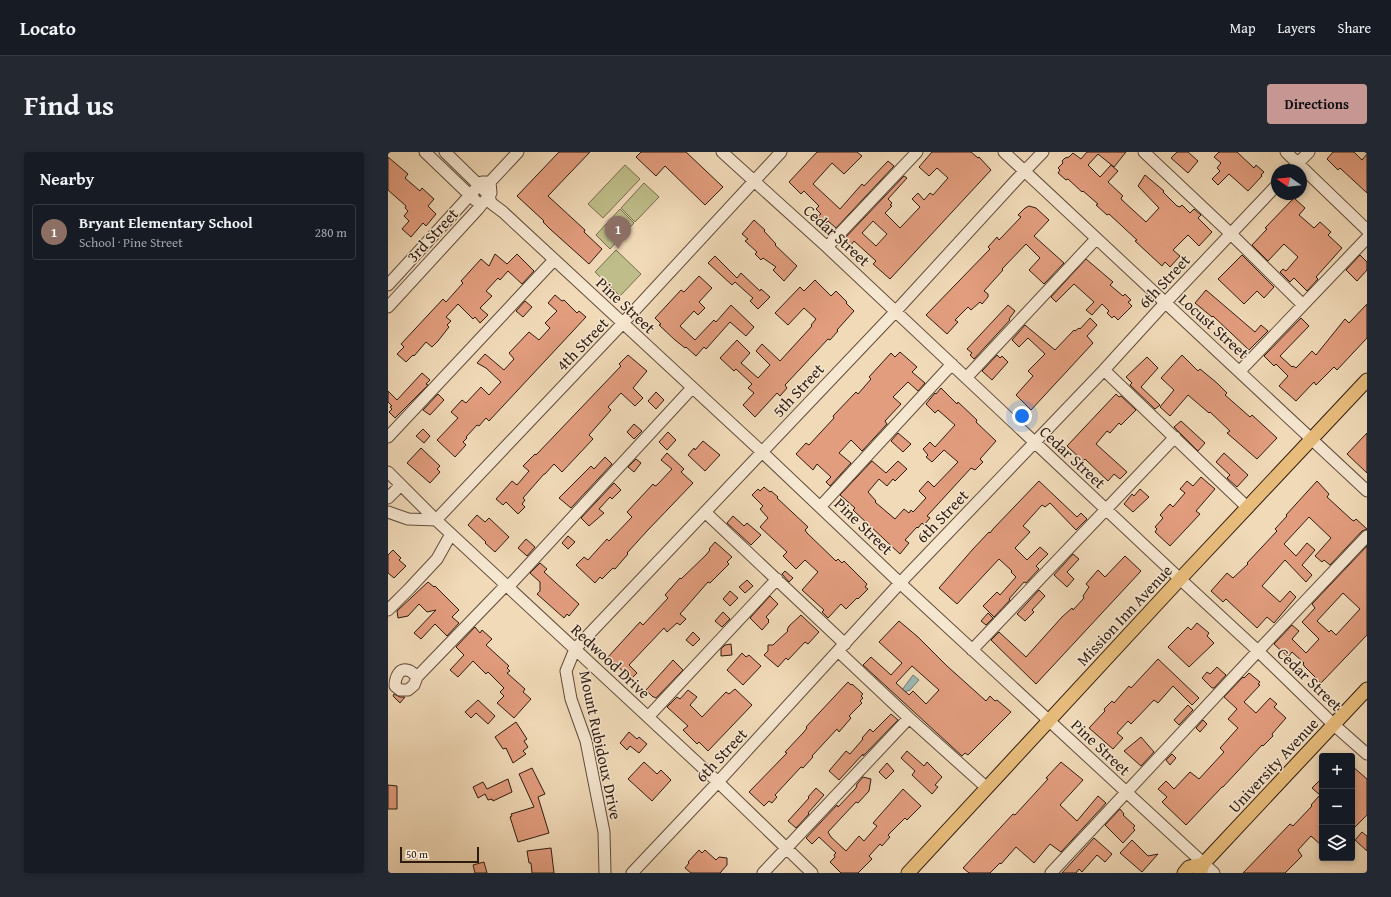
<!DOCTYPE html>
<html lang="en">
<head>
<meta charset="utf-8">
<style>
	body { margin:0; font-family:"Gentium Book Plus",serif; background:#242831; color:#f1f3f6 }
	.controls { position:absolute; right:12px; bottom:12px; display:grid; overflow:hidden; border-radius:4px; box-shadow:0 2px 6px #0003 }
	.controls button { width:36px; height:36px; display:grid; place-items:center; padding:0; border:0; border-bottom:1px solid #363941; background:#171b24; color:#f1f3f6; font:20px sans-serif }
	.compass { position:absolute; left:883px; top:12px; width:36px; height:36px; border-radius:50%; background:#171b24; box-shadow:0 2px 6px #0003; rotate:284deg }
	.scale { position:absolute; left:12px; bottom:10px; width:79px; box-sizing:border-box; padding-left:4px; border:2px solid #2f1c10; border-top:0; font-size:11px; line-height:14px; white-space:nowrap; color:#2f1c10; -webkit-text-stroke:3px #f6e7d1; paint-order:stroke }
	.you { position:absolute; left:634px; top:264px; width:14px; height:14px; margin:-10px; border:3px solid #fff; border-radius:50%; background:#1a73e8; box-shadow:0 0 0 6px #1a73e833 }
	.badge { display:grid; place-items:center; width:26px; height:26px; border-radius:50%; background:#c59692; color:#fff; font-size:13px; font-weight:700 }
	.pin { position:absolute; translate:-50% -33px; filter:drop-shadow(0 1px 2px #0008) }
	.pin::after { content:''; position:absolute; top:21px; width:14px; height:12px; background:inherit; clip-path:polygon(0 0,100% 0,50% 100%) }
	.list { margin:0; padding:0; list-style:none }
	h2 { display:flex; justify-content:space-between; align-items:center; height:52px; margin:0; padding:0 16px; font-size:17px }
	h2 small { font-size:13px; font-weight:400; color:#9ea1a6 }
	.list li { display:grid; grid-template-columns:26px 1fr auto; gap:12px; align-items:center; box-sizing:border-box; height:56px; margin:0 8px 8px; padding:0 8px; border:1px solid #363941; border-radius:4px }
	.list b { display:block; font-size:15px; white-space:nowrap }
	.list p { margin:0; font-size:13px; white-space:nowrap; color:#9ea1a6 }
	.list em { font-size:13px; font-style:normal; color:#9ea1a6 }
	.icon { flex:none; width:22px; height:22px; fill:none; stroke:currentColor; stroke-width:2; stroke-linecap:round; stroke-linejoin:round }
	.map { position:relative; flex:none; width:979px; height:721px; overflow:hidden; border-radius:4px }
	header { display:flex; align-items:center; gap:24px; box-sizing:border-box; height:56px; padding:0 20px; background:#171b24; border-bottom:1px solid #363941 }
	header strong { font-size:19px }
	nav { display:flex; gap:22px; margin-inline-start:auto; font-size:14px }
	.intro { display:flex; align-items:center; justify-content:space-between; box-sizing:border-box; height:96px; padding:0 24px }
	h1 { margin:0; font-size:28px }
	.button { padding:10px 18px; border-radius:4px; background:#c59692; color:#111; font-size:14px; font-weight:700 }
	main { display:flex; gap:24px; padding:0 24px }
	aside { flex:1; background:#171b24; border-radius:4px; box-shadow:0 2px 6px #0003 }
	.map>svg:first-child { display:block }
	.green { fill:#bfbe8b; stroke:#776d4e }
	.water { fill:#9cb9b7; stroke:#707a74 }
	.building { fill:#e29d7e; stroke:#2f1c10; fill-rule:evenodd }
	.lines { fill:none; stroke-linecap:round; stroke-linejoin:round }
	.minor-casing { stroke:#604c3a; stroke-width:13 }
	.major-casing { stroke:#2f1c10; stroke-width:15 }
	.minor { stroke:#f6e7d1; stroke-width:11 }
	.major { stroke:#e8bd7c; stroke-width:13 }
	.labels { text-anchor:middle; stroke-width:3; stroke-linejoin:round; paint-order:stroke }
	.street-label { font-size:16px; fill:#2f1c10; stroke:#f6e7d1 }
</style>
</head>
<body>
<header>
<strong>Locato</strong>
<nav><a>Map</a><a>Layers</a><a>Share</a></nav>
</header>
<div class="intro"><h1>Find us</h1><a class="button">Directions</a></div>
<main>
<aside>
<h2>Nearby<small></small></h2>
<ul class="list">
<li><span class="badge" style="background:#8d6e63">1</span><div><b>Bryant Elementary School</b><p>School · Pine Street</p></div><em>280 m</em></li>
</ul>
</aside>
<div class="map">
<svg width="979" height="721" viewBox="0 0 979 721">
	<rect width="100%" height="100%" fill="#f1dab8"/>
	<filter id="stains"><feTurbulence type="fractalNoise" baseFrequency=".005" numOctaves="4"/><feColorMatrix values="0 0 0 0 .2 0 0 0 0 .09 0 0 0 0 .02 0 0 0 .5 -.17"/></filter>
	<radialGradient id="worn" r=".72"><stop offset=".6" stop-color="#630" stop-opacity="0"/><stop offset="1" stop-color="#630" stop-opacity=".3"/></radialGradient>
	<path class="green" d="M237,13L252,27L215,66L200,52Z
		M256,31L271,45L247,70L233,56Z
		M232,57L246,71L222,97L208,83Z
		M228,98L253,122L232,144L207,120Z"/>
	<path class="water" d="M525,523L531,528L521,539L520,538L517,541L514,538Z"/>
	<path class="building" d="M171,0H202L160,44L197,78L196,80L214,97L201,112L162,77L155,70L156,69L129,44Z
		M253,0H298L335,35L317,53L277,14L268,24L248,5Z
		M429,0H469L474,4L456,22L444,11L425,32L452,57L474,32L476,34L500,9L506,14L448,76L440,69L438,71L430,64L433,62L428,57L431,54L416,39L413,42L401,30Z
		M544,0H583L590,6L591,5L603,18L502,127L485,112L488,109L466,89L463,93L456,87L516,24L519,26L500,47L504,51L502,53L504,54L497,61L512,76L532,55L524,47L530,41L536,48L542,41L545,43L560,26L549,16L541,24L531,15ZM485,69L499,82L488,94L474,81Z
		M699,0H738L726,15L710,2L700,13L712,25L723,13L730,19L720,30L735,44L733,46L734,48L758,70L771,56L750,34L757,23L776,39L775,40L789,54L792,55L794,53L802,61L806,57L813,63L810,66L824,80L811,94L800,83L785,98L792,104L782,115L777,110L774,114L747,89L749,88L721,62L719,63L708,53L710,52L695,39L694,40L680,27L678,28L670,21L672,18L670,16L675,11L674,9L677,6L681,5L685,1L693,7Z
		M789,0H800L810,9L800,21L783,6Z
		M831,0H849L866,16L868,13L876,20L873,23L874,24L860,39L841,22L830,33L824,27L832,19L829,16L833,11L826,5Z
		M945,0H966L974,8L979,2V41L952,16L950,18L939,7Z
		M0,5L20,22L17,26L32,39L34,36L46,47L40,54L48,62L38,74L35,71L23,85L14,77L21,69L16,64L20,59L17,56L18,54L0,38Z
		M906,46L917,56L911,63L926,76L932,70L943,80L940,83L954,96L928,125L930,127L919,139L906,126L902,130L892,120L895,117L898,119L910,105L896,92L880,109L864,93L879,77L877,76Z
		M641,54L648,56L661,68L646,84L676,111L656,132L641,118L652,106L638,92L614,117L615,118L596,139L600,142V145L594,152L592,150L583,158L580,155L567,168L570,170L559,182L538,163L602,97L600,95L609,85L611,88L633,65L630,63L637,56Z
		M366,68L377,78L376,79L388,92L387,93L409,114L396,129L385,118L388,115L375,106L373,108L367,102L369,100L357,89L360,87L354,82Z
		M107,102L119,112L129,102L146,119L134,132L120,119L112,128L110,126L98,139L104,144L92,156L100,163L92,171L87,165L85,167L70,152L58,165L63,169L59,173L61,175L50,189L44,195L38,190L26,204L25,203L18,210L9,202L16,195L13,192L55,147L58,150L75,131L73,129L93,107L101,114Z
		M854,103L886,135L876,146L869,139L856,152L830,127Z
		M972,103L979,110V118L969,129L958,118Z
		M327,104L349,126L353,121L372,139L373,137L382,145L370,157L362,149L365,146L347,130L344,133L320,111Z
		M698,107L725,130L722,133L735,144L737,142L743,148L740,150L744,154L730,168L726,164L724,166L719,161L721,159L714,152L704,163L698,158L706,150L686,132L668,150L663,145Z
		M311,124L324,136L311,150L317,156L310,163L306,159L292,174L307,188L326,168L328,170L343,153L366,175L358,184L342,170L318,197L316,195L308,204L298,195L297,196L287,188L271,173L273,172L267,166L293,138L296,140Z
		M427,128L443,144L448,139L459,150L458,151L466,159L449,178L450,179L442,188L440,187L398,232L397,233L399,236L392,244L389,241L367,265L355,253L366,241L360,236L364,232L348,217L346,219L332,206L349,188L362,201L353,211L370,226L382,213L368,199L374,192L392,209L424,174L423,173L428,167L416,156L400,173L387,161L412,135L416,139Z
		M818,138L867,180L873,173L880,179L861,198L825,164L824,165L807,151Z
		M167,143L174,149L176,148L189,161L191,159L198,165L101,269L98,266L91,274L89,273L78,285L79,286L75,290L78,293L67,305L49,288L70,266L63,260L74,248L78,251L93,235L101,243L113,230L98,216L89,211L97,202L116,218L126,207L121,201L141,180L151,188L162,176L157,171L169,159L160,151Z
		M137,149L144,155L135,165L128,159Z
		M979,152V186L949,218L946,215L928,233L926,230L908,249L891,234L900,224L888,212L886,214L876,204L913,166L921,174L892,204L904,215L905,214L908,216L924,199L928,203L957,167L961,171Z
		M620,153L627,159L621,167L622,168L586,207L582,203L584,201L579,197Z
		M702,166L709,173L699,184L705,191L643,258L628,243L645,224L640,219L657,202L640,186L631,195L624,188L637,173L667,198L686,178L687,179L691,176L692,177Z
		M512,200L529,215L524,220L537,231L530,239L520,230L505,245L513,252L497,269L499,272L474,299L463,288L451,301L463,311L442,334L438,330L443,325L429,312L425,318L408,302L418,291L421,293L446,266L445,264L468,240L470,242L483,227L481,225L503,201L507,205Z
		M240,203L259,219L245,236L255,246L247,254L233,241L220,255L223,258L201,283L205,287L174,320L166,312L157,322H156L135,346L137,348L134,352L137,355L130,362L118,350L115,353L108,347L124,329L129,333L141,319L135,314L147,302L148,303L233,214L231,212Z
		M609,203L612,206L614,204L620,210L604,228L594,219Z
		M794,203L810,219L812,217L829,231L839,241L837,243L862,265L864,263L889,286L869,307L839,281L842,279L822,260L821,261L800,243L782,264L772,255L786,238L773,226Z
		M759,205L770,216L753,235L772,253L767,257L742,233L744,231L738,225Z
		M34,221L42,228L38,232L40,233L7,266L1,260L4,257L2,255L4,254L0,250V239L9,248Z
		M553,236L569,252L570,250L589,268L588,270L608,289L592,307L595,310L587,318L583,316L539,364L542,366L536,373L534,371L530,376L529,375L517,388L521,391L512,402L465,358L467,356L452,343L484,309L498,321L510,309L519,317L507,329L505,327L499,334L491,327L480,340L488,349L487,350L507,367L516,357L521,361L523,358L525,360L527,358L538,346L531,339L540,329L546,335L570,310L556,298L544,310L538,305L540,303L535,297L542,290L547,295L567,273L550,258L547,261L538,252L547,241L548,242Z
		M268,240L276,248L268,257L260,249Z
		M50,242L56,248L42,263L35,258Z
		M728,242L731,245L733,244L748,258L733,273L731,271L722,281L719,279L708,292L739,320L732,327L726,322L720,329L697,307L695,309L679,294Z
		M793,269L817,291L810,299L786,275Z
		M246,272L254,279L246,287L239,280Z
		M35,277L42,284L36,291L28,284Z
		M280,280L288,288L279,298L271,290Z
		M510,281L523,292L515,300L503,289Z
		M979,281V321L959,302Z
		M315,289L332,303L317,319L300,303L306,296L307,298Z
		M33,296L52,314L49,317L52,320L42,331L19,311Z
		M279,301L296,317L293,320L305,331L259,379L239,401L240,402L227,417L225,416L214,427L212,425L207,431L188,413L196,405L200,408L219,387L221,389L244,365L239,360L265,332L267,334L269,333L284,317L273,308Z
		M836,301L860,323L849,335L839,326L842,323L828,310Z
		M217,305L224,312L183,356L171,346L203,314L206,317Z
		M248,307L253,311L246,320L240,315Z
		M813,325L827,337L808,359L812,362L782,394L767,380L769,377L767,375L775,366L772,363L782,352L785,355L797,341L792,337L799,329L805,334Z
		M651,329L689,365L693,361L699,367L688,378L662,351L657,355L654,353L635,374L642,380L627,396L639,408L652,395L660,402L648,414L651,417L638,431L636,430L621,447L622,448L606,465L595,454L609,440L612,443L628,425L623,420L624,419L611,407L569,452L551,436L585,397L601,380L602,381L605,377Z
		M929,329L941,342L939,345L964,368L966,369L968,367L979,377L974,379L942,413L936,408L934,410L927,404L943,386L921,365L896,392L908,404L919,391L927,398L914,413L924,423L918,430L897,408L874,434L892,450L902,439L908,445L886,471L879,465L869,476L838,447L835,450L823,439L839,421L845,426L860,412L859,411L889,379L887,377L899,364L898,363Z
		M226,331L233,338L224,347L222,345L211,357L216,361L201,374L193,366Z
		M376,335L382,340L383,339L390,345L389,346L420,375L417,378L419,381L448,409L450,407L454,411L456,409L479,432L477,435L480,437L470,447L469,446L458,457L453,452L440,466L434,460L436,458L414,438L430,420L417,408L408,417L395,404L399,400L372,375L380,366L372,357L375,354L364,343L370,337L372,339Z
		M752,337L761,345L745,360L736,352L744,342L746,344Z
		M89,363L97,370L101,366L121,385L107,400L97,391L98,390L80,373Z
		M345,364L356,374L359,371L373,383L363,393L339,371Z
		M180,384L187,390L180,397L174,391Z
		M138,387L147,395L139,404L130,396Z
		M327,390L344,405L339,410L341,412L322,431L320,430L292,462L298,467L292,473L289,471L279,480L276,476L241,513L249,521L243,527L220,505L252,470L255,473L280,446L277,443L292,426L293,427L318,403L322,398L321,397Z
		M979,394V483L933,531L916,514L915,512L916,511L904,500L900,505L886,492L904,473L911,479L904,487L918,501L931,487L914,470L927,456L924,452ZM955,441L972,457L948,483L943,478L941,480L929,469Z
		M5,398L13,406L11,408L18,414L6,426L0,421V403Z
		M685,402L691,407L679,420L686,427L679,435L666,423Z
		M737,404L753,419L648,532L603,488L611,480L638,505L674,465L684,456L685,458L696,446L695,444L701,435L698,432L710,418L717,425Z
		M152,411L159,417L156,420L191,452L181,464L179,462L176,466L149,442L152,439V430L142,421Z
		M397,419L405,426L401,430L394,422Z
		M359,428L365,434L357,441L351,435Z
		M40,430L46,435L47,434L71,458L64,465L71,471L59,484L47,472L33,487L26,481L48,458L39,460L31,452L20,464L10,466L9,459Z
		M651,438L657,444L644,458L646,460L637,469L629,462Z
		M342,439L350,446L342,454L335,447Z
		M382,444L390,452L378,465L381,468L380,469L381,470L374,478L362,466Z
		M335,460L342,467L334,475L327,469Z
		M600,461L605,466L598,473L593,469Z
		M413,463L431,480L420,492L417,490L400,508L398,506L390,515L376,503L380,499V493H385L388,490L400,479L399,478L401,474Z
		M511,469L530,485L559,514L598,549L602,544L607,549L609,548L623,560L580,603L577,601L574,604L475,513L483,505L503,523L514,511L491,490ZM524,514L551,538L538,552L525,539L521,543L508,531Z
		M809,471L821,481L819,484L826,491L801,515L780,495L800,475L803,478Z
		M87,475L92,481L94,478L104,487L98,493L121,514L119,516L122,519L119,521L137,537L135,540L143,547L126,566L109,551L116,544L112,540L116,536L100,520L98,522L85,509L70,525L62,518L76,503L68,495Z
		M305,480L312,487L305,494L298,488Z
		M343,492L344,503L333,504V497L337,493Z
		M354,501L358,505L361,503L373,514L355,533L339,518Z
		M770,507L811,546L804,553L785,534L770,551L766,548L743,572L740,569L729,581L735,586L725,597L701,576L717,559L716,557L724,549L726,551L741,534L743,536Z
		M285,508L295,518L268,546L266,545H265L258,538Z
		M829,515L838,523L826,536H824L814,526L819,520L822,522Z
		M861,521L872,530L870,532L872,533L856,550L868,561L882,546L889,552L886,555L898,566L884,582L885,584L875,594L874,593L835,635H834L798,673L774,650L779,645L770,637L778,629L786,637L802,620L811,627L836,600L832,596L850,576L840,567L849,557L836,545L855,525L856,526Z
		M460,530L463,533L464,532L475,542L473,544L475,546L472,549L474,551L461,564L463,566L451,580L449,577L424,604L425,605L415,616L413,615L387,643L389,645L384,651L381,649L376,654L361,640L399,601L397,600L415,581L419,576L418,575Z
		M347,537L364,553L320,599L311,590L309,592L295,578L300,574L279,555L289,545L292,547L300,538L309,545L302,553L314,565L338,540L341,542Z
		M6,542L12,545H17L12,551L5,544Z
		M90,548L107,564L100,572L88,561L83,566L77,560Z
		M800,553L805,558L791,573L786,568Z
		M503,562L510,568L475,604V602L451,628L441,619L458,599L462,602L475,587L474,586L482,577L485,580Z
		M815,568L819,572L812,580L808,576Z
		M128,570L139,587L136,589L140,595L135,599L138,602L125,611L118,596L115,597L107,585Z
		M241,580L249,587L251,585L259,592L251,601L242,594L239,598L232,591Z
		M753,585L766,600L753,614L736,599Z
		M519,599L536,614L539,610L554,625L547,633L550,635L544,642L524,623L527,619L513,606Z
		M784,602L788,606L782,613L778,608Z
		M256,610L269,622L273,618L283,628L264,649L240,627Z
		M673,610L695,628L672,653L689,669L710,644L718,651L673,700L662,692L646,711L628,695L613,712L612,711L602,721H581L575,716L625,662L627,663L660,627L658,626Z
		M499,611L506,619L498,627L491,620Z
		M964,614L979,627V663L964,678Z
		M144,616L157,642L150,645L161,681L130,690L122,665L124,664L123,662L146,655L131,622Z
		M475,625L483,627L481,639L470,651L468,650L440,680L443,685L458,699L471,684L476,689L489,674L485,671L515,637L533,654L519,668L517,666L500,683L502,685L494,694L492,692L481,704L484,707L470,721H453L442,710L447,705L446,703L448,701L431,685L424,692L418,686L449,653L450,655L468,636L469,632Z
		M934,626V694L923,684L910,698L914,704L897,721H855L902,672L905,674L924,654L923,653L932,643L924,636Z
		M120,627L124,640L105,649L104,647L100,648L97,642L90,646L85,635L95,630L99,637Z
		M0,633L9,634V657H0Z
		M428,636L436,643L420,661L421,662L408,676L400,669L421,646L420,645Z
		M732,657L736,662L735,663L747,674L745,676L747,678L735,691L717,673Z
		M974,680L979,684V699L967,688Z
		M706,686L724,702L717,710L709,703L694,720L691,717L688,721H674Z
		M744,688L760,704L770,702L754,720L732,701Z
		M163,696L166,721H144L143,711H141L139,699Z
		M311,698L314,701L317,698L328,708L331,705L339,706V713L332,721H303L297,716L301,711L300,710Z
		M96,710L99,721H87L85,713Z"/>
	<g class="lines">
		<g class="minor-casing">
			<path id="minor" d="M37,0L87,48
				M57,0L101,43L103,51L115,60L374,300L512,431L826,721
				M334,0L439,95L792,427L870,499L946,573L979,602
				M616,0L979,339
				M756,0L843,82L915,153
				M898,0L979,78
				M903,18L921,0
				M439,95L529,0
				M0,133L94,30H98
				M0,155L90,57L103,41L102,30L130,0
				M716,218L860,356
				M852,219L979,86
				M578,226L708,87
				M0,285L166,108
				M0,320L48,368L330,630L424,721
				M0,346L13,333
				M432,355L564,212
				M0,360L20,367L48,368L234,172L393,0
				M317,360L457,492
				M120,435L304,236
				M0,458L21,437L49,407L63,382
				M584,498L787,285
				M450,499L521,566L599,636
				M29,525C27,523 24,520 22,519C11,514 7,526 7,534L12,538H20L26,533L29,525L118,433
				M260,565L389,427
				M217,721L216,680L198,589L183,547L178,519L187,497L508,159L629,27L655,0
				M244,721L330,630L512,431L716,218L777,151L889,33
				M375,721L521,566
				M663,721L870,499L979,384"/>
		</g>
		<g class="major-casing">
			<path id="major" d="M520,721L792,427L979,228
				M796,721L801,715L815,712
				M812,721L815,712L979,537"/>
		</g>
		<use href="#minor" class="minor"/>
		<use href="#major" class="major"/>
	</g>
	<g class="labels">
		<g class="street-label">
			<text transform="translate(44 83) rotate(-47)" y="6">3rd Street</text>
			<text transform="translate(449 83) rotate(42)" y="6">Cedar Street</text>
			<text transform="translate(776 129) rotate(-47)" y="6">6th Street</text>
			<text transform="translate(238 153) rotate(43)" y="6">Pine Street</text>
			<text transform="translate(826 174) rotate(42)" y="6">Locust Street</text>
			<text transform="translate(194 192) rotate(-46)" y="6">4th Street</text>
			<text transform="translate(410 238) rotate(-47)" y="6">5th Street</text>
			<text transform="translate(685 305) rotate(43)" y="6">Cedar Street</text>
			<text transform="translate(554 364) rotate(-46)" y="6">6th Street</text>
			<text transform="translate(476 374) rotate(44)" y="6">Pine Street</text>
			<text transform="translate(736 463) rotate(-47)" y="6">Mission Inn Avenue</text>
			<text transform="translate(223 509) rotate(43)" y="6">Redwood Drive</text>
			<text transform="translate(922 527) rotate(44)" y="6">Cedar Street</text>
			<text transform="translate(213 593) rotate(78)" y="6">Mount Rubidoux Drive</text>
			<text transform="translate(713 595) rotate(43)" y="6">Pine Street</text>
			<text transform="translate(333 603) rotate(-47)" y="6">6th Street</text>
			<text transform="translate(885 613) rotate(-47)" y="6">University Avenue</text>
		</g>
	</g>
	<rect width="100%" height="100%" filter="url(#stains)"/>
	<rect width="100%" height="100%" fill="url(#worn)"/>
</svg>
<div class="controls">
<button>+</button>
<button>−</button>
<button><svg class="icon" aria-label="layers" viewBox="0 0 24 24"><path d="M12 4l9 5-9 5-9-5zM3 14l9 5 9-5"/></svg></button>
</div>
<svg class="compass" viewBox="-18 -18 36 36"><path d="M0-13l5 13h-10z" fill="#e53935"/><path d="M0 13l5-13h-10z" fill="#9ea1a6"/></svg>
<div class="scale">50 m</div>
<div class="you"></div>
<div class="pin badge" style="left:230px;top:97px;background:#8d6e63">1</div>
</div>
</main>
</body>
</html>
